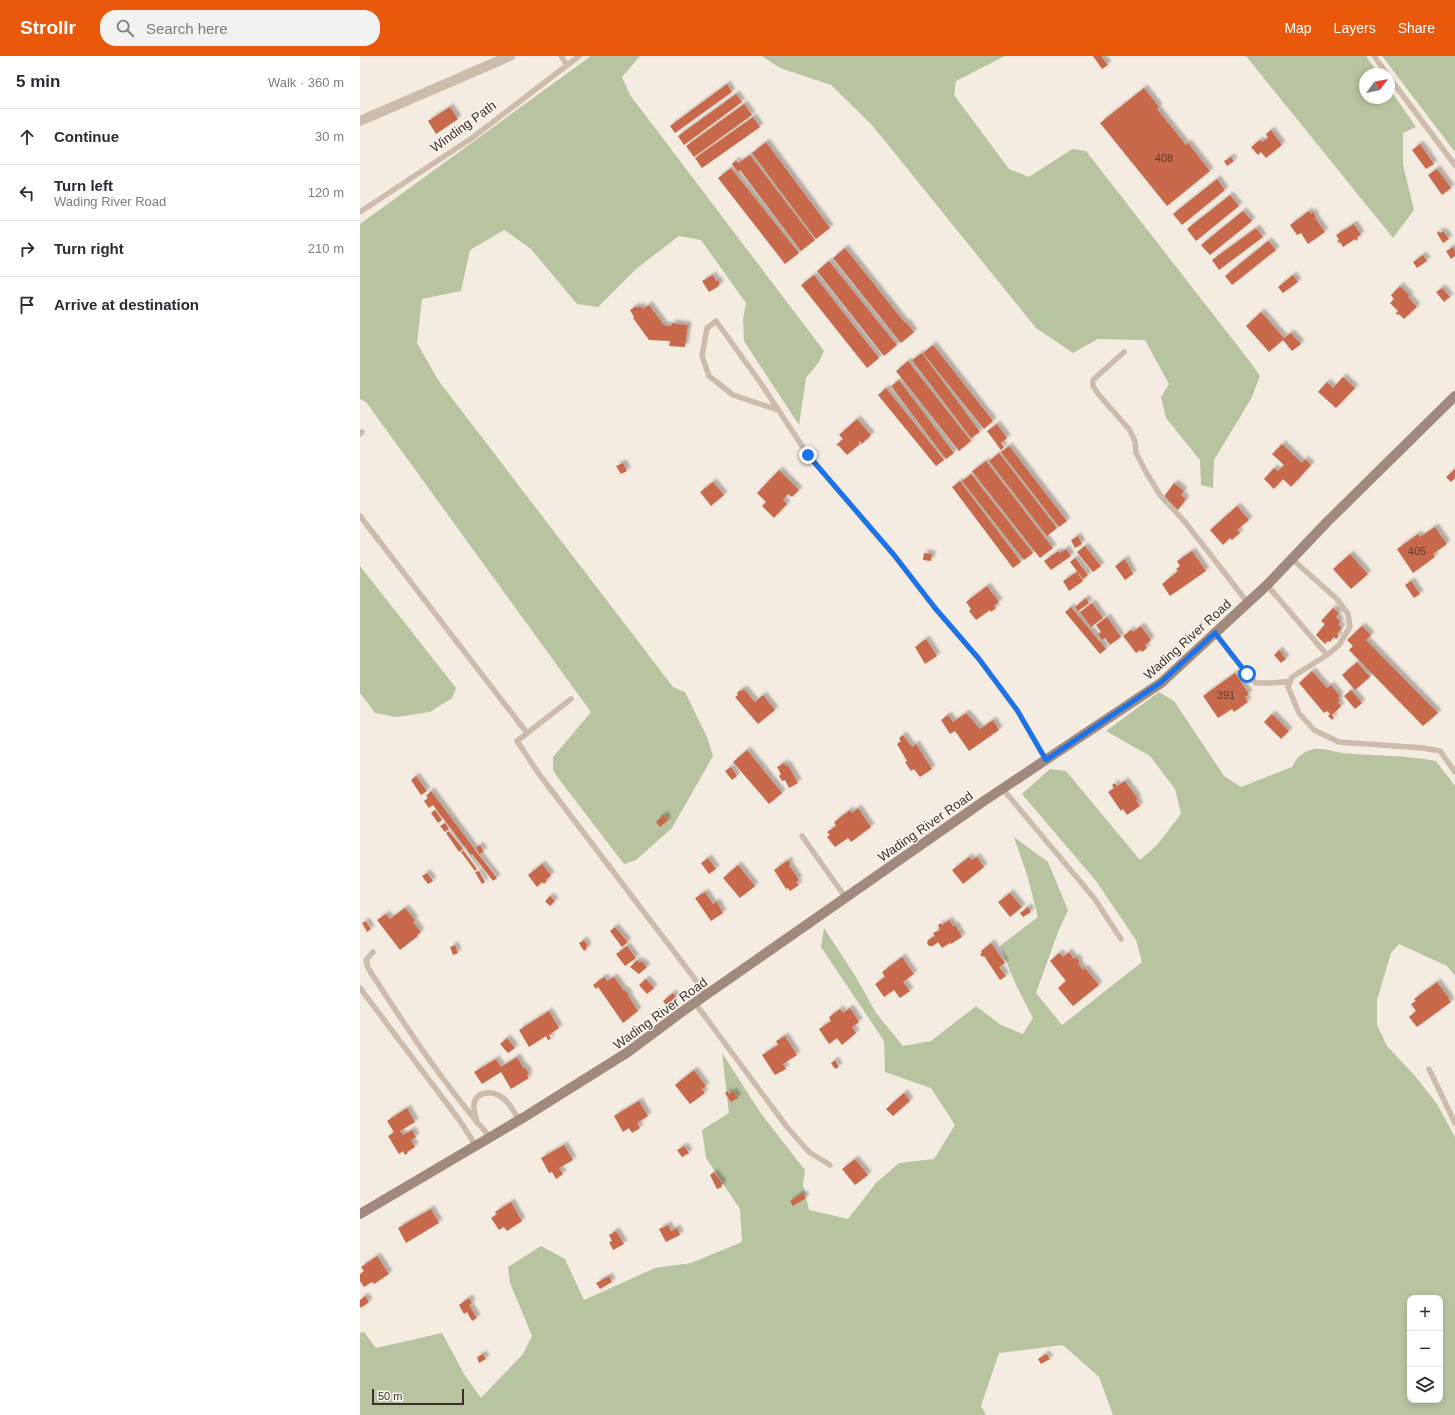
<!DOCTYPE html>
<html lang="en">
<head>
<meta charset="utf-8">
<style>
	body { margin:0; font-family:Arial,sans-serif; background:#f2f2f3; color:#2b2b33 }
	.controls { position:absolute; right:12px; bottom:12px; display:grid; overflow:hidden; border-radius:8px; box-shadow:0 2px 6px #0003 }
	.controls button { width:36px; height:36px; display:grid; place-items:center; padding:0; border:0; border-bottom:1px solid #e1e1e2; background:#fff; color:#2b2b33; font:20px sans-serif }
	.compass { position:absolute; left:999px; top:12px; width:36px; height:36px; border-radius:50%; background:#fff; box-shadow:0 2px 6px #0003; rotate:58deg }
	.scale { position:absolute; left:12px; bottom:10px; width:92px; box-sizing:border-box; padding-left:4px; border:2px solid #3b302b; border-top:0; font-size:11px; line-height:14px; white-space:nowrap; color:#3b302b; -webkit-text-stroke:3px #fbf5ee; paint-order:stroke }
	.stop { position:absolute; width:12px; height:12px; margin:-9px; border:3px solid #1a73e8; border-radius:50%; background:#fff }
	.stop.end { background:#1a73e8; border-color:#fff; box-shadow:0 1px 4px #0008 }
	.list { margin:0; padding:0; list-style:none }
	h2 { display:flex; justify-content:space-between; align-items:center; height:52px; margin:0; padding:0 16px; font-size:17px }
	h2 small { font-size:13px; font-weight:400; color:#7c7c81 }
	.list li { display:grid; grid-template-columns:26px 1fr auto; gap:12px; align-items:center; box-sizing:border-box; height:56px; padding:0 16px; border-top:1px solid #e1e1e2 }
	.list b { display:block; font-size:15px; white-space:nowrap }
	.list p { margin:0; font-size:13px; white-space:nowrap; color:#7c7c81 }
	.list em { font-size:13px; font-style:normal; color:#7c7c81 }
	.icon { flex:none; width:22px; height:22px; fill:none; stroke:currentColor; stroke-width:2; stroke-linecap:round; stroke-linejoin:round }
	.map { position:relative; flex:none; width:1095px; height:1359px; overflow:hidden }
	header { display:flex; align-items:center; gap:24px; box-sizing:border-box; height:56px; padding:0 20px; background:#ea580c; color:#fff }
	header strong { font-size:19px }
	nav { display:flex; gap:22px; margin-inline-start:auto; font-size:14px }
	.search { width:280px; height:36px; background:#f2f2f3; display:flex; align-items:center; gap:10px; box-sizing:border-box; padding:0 14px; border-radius:16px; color:#7c7c81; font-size:15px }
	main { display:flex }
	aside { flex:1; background:#fff }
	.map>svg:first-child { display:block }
	.green { fill:#b8c4a0; fill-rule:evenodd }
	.building { fill:#c8694b; filter:url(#shadow) }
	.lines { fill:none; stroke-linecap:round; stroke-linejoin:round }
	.service { stroke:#cdbbac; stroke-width:5.5 }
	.minor { stroke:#cdbbac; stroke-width:10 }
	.secondary { stroke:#a18a7d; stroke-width:10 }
	.route { stroke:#1a73e8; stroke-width:5 }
	.labels { text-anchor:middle; stroke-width:3; stroke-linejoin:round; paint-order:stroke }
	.number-label { font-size:11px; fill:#5e3e33 }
	.street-label { font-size:13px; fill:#3b302b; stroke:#fbf5ee }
</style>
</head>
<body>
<header>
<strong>Strollr</strong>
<div class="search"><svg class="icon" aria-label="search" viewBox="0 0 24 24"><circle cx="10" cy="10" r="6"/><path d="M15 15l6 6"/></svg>Search here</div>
<nav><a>Map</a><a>Layers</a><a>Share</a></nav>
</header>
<main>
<aside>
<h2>5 min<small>Walk · 360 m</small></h2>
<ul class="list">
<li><svg class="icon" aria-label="ahead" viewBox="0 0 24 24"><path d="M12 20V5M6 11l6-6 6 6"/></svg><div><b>Continue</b></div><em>30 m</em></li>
<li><svg class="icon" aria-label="left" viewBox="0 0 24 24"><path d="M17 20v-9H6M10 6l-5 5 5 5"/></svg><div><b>Turn left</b><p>Wading River Road</p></div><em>120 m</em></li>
<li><svg class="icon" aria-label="right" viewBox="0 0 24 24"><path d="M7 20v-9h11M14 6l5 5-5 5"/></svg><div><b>Turn right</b></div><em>210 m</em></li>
<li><svg class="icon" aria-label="arrive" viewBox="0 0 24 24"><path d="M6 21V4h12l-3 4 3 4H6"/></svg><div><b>Arrive at destination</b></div></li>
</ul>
</aside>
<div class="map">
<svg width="1095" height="1359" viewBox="0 0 1095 1359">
	<defs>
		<filter id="shadow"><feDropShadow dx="3.5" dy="-3.5" stdDeviation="1" flood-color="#0004"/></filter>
	</defs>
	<rect width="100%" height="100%" fill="#f4ebe1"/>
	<path class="green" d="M231,0H280L262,21L270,39L464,295L459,306L446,322L439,369L384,285L383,263L386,247L341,184L319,180L276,213L238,251L217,248L171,193L144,174L110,194L101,235L62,243L57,287L78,324L313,631L325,636L347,681L353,700L312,772L276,804L264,808L198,722L193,714V701L231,656L6,346L0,343V168Z
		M402,0H645L596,25L594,39L649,113L669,121L712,93L726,95L891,307L900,320L891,343L854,404L853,432L841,429L840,404L806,362L801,341L809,328L785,284L738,283L713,297L676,272L512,69L471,29L420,12Z
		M886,0H1006L1019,18H1005V42H1029V32L1056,71L1043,77V109L1054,154L1033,182Z
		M1022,0H1095V96Z
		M0,510L96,632L92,642L70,656L36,661L15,657L0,637Z
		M799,636L814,645L864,720L881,731L932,711C936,702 944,694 955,693C964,692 974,696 983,697C1014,700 1045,699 1076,705L1095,730V920L1087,910L1039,888L1031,897L1017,944V969L1027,990L1055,1020L1077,1048L1095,1081V1359H753L739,1321L703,1289L639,1297L621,1350L626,1359H0V1277L4,1276L16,1292L82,1277L104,1318L121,1342L163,1298L172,1280L150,1227L148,1211L181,1190L205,1203L224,1244L295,1212L331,1207L382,1186L380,1153L346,1102L342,1074L369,1057L362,997L402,1059L445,1114L443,1129L449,1154L488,1163L516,1127L539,1107L574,1103L595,1069L571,1032L525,1016L524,985L461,891L464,872L496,921L516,957L543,990L571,985L616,950L641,969L663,978L673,962L656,929L640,890L678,861L668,822L654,781L688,806L708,854L698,876L676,937L702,969L782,906L776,884L736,825L662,738L690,713L706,715L780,804L797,789L821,758L815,733L790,700L746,675ZM1050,1242H1080V1344H1050Z"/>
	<path class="building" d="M733,0H741L748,9L742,13Z
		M367,28L372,36L315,77L310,70Z
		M784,32L799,51L797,53L826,89L828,87L850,115L807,150L740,67Z
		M376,38L382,46L324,89L318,80Z
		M384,48L392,59L334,101L326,90Z
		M90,51L98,63L76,78L68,65Z
		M393,61L400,71L342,112L335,102Z
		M911,74L922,89L906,102L901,96L898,99L891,91L900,84L902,86L908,82L906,78Z
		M406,86L470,172L456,183L392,97Z
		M1060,88L1074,108L1066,113L1052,94Z
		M390,99L455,184L441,195L380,114L378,116L372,108L376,104L378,107Z
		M871,101L874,105L867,110L864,105Z
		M371,112L439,197L425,208L358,122Z
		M1077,113L1091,132L1082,139L1068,119Z
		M857,123L865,134L822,169L813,158Z
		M870,139L879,150L836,185L827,173Z
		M883,155L892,165L850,199L841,189Z
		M949,155L951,158L953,156L956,161L955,162L965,176L948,188L941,177L937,179L930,169Z
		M994,168L1001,179L997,181L998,183L996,185L995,183L983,191L980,186L979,187L977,185L979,184L976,179Z
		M896,172L903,181L859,214L852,204Z
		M1079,175L1080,177L1083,175L1089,183L1083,187L1078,179L1077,176Z
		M908,185L916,194L872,229L865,220Z
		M1093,191L1095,194V200L1091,203L1086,195Z
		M485,192L545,267L546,266L554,276L541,287L473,202Z
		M1063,199L1067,205L1057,212L1053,206Z
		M469,205L537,289L524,300L457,215Z
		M353,219L356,225L358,224L360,228L358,229L359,230L349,236L342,225Z
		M454,219L519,302L507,312L441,229Z
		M933,219L938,226L923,237L918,231Z
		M1040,230L1050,240L1048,241L1057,251L1044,263L1039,258L1037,259L1036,257L1038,255L1030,247L1034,243L1031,239Z
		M1082,232L1090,241L1084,246L1076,236Z
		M289,249L304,269L311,270L312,267L328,269L325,291L309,290L310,285L289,284L273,262L274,261L270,254L276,250L277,252L280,250L283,253Z
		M901,256L924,282L931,277L941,288L932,295L923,284L909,296L886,270Z
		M573,289L633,365L624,373L563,297Z
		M562,297L620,376L611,382L552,304Z
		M548,305L611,385L599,395L536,315Z
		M983,321L995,332L976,352L958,336L967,326L973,332Z
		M539,324L594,397L586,403L531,330Z
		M526,332L584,404L576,410L518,339Z
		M497,363L511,379L502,388L499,385L498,386L500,388L487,399L478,389L477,390L476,389L483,383L479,379Z
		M637,368L647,382L641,387L644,391L641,394L627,375Z
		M922,388L942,407L945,403L951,409L931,431L923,423L914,433L904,423L914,412L918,415L924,409L912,398Z
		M649,390L707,465L699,471L641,396Z
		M639,397L697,472L687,480L629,405Z
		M626,405L693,492L680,502L612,415Z
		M263,407L267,415L261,418L256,410Z
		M1095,413V422L1091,426L1086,421Z
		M419,414L439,434L432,441L428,438L423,444L427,448L414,462L402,450L406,446L397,437Z
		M611,418L673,497L664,504L602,425Z
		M600,425L661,506L653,512L592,431Z
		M353,426L364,439L351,450L340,436Z
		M814,427L824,435L821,439L826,443L818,454L803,442Z
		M877,450L889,464L877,474L880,477L872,484L870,482L863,489L850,474Z
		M1075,471L1087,488L1073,498L1075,501L1053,517L1037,493L1058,478L1060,481Z
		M718,480L722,488L715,492L711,484Z
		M725,490L741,510L733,516L717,496Z
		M706,493L711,500L691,514L684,505L698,495L700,497Z
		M832,495L846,515L810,540L802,528L818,515L816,513L820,510L817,505Z
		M564,497L572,498L571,505L563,504Z
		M990,498L1008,518L991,533L973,513Z
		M715,502L728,519L723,523L710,506Z
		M765,503L773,518L765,524L755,510Z
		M717,516L723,525L709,535L703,525Z
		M1051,525L1060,538L1054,542L1045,529Z
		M627,530L639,546L634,550L636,552L631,556L630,554L616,564L609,555L611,553L606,546Z
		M726,542L729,547L718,555L715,551Z
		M732,547L743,562L731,571L720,556Z
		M711,551L746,593L740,598L705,556Z
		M973,552L979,557L976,561L981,566L978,568L982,572L977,578L979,580L976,583L974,581L970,586L968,585L965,588L956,579L965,568L961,565Z
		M747,561L761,581L750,589L745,582L742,584L738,578L741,576L736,569Z
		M781,570L791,584L785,589L787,592L782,596L780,594L776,597L763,580L771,574L773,576Z
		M1002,570L1011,579L1006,584L1078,657L1063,670L989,594L993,590L987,584Z
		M566,583L577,600L565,608L555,591Z
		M919,594L926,603L921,607L914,599Z
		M997,606L1010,621L995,634L982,619Z
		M952,615L967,632L971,629L980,640L978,642L980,644L978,646L981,650L972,659L974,662L972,664L968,660L970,658L967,655L964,657L939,627Z
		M875,617L889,638L885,641L888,646L874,656L872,653L858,662L843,640Z
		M384,633L395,646L403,639L415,654L398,668L375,641L378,639L377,637L380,634L381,635Z
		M991,634L1002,647L995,653L984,640Z
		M606,657L620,673L633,664L639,674L609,695L595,675L590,678L581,664L588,659L593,666Z
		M912,658L929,675L921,683L904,666Z
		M543,679L552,691L556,688L572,713L560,721L554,713L551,715L545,706L547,705L537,688L541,685L539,682Z
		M387,694L422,737L409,748L373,706Z
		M424,707L426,710L428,709L438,727L429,732L425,724L422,725L419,720L421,718L417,711Z
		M371,711L377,720L372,724L365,715Z
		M56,720L67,735L61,739L51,724Z
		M765,725L778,743L776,744L780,750L767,759L763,753L761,755L748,736L754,732L752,729L755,727L757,730Z
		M71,735L119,799L137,822L133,825L112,798L111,799L73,749L69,752L64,745L68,742L66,740Z
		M498,752L511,771L491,786L488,782L475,791L467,781L470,779L467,776L476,770L474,766L490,754L492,757Z
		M75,754L82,764L78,767L71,757Z
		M304,758L308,764L300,771L296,766Z
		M85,767L89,773L85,776L80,770Z
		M89,775L103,793L99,796L86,777Z
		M120,789L124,796L119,798L116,791Z
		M103,794L117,813L115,815L101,796Z
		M609,801L612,804L617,801L624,811L603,828L592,814Z
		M348,802L356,813L349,818L341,807Z
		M428,804L430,808L429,809L439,824L436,826L439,829L430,835L428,832L426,833L414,814Z
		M182,808L191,819L186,824L187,825L184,828L182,826L177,831L168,819Z
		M378,809L395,830L380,842L363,822Z
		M119,815L125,826L122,828L115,816Z
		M67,817L73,825L68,828L62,820Z
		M345,836L353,848L357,846L363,857L351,865L335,842Z
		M650,837L662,851L650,861L638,846Z
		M190,840L195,845L190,850L185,845Z
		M668,851L671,856L663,861L660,857Z
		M45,852L55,864L53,866L61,876L57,879L58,880L40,894L17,864L26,858L30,863Z
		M589,864L593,870L595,869L602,881L591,888L590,887L582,892L578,886L573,890H569L567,887L568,884L575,880L573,877L580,874L578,869L581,867L582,869Z
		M6,865L11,873L7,876L2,867Z
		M255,871L268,886L262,891L250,875Z
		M224,884L228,890L226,891L227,893L224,895L219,887Z
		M631,887L645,907L639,911L646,920L640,924L624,900L622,901L620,898L622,897L621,895Z
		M95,889L98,897L93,899L90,891Z
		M267,890L276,902L265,910L256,898Z
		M709,896L714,903L716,901L720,906L718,907L723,914L725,912L739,929L713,950L698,932L706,925L690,905L699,897L703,901Z
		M542,901L554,918L543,926L550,935L540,942L534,934L524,941L515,928L525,921L522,916Z
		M277,904L280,907L281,905L287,911L279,918L270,911Z
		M244,921L247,925L254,921L264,935L265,934L269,939L268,940L278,955L263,967L238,931L236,933L233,929Z
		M286,923L294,932L287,938L279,929Z
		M1077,926L1089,942H1088L1091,946L1057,971L1049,961L1056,955L1051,948L1056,945L1054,943Z
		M313,937L316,942L306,949L303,945Z
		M490,952L499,966L492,971L496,977L482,989L477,982L469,988L459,973L471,965L469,961L480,953L483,957Z
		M189,955L199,972L189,979L191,983L188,984L186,980L169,991L159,974Z
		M425,980L437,999L423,1008L426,1013L415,1019L402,999L418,989L416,985Z
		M147,982L155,992L148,997L140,988Z
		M157,1001L164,1013L165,1012L169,1017L167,1019L169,1022L151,1033L141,1016L122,1028L114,1016L136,1003L141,1011Z
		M475,1004L479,1011L475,1013L471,1007Z
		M334,1014L346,1030L342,1033L345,1037L330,1048L315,1029Z
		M367,1035L369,1038L373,1035L378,1042L371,1046L365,1037Z
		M544,1037L550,1045L533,1060L526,1053Z
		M279,1045L288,1060L277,1067L280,1072L272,1077L269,1072L263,1076L254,1060Z
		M47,1052L55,1066L40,1075L43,1079L52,1074L56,1081L51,1084L55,1091L47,1096L48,1097L45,1099L43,1095L39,1098L28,1080L34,1076L27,1065Z
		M204,1089L213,1104L199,1112L203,1118L196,1123L192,1116L189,1117L181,1102Z
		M324,1090L329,1097L322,1101L317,1094Z
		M495,1103L508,1119L495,1129L482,1113Z
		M354,1116L363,1128L361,1129L362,1131L357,1133L350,1119Z
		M442,1137L446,1142L433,1150L430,1145Z
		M151,1146L162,1165L147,1175L144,1171L139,1174L131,1162L137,1158L135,1156Z
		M71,1153L79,1167L46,1187L38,1172Z
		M308,1169L311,1175L317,1172L320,1179L306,1186L299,1173Z
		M256,1175L264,1188L253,1194L249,1186L252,1185L249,1179Z
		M17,1200L29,1218L14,1228L12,1226L4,1231L0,1225V1218L4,1215L1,1211Z
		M249,1220L252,1226L240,1233L236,1227Z
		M5,1240L9,1246L1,1252L0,1250V1244Z
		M109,1242L112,1247L109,1249L117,1262L112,1265L107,1256L104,1258L99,1249Z
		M123,1298L126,1303L119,1307L117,1301Z
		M686,1298L690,1303L681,1308L678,1303Z"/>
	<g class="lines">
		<path class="service" d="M201,0L207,9
			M1014,0L1027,18
			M1029,21L1095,109
			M0,156L112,82L219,0
			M764,296L733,324V330L739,339L769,373L775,385L776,397L786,416L800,439L825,466L888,547
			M418,354L373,339L349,320L342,300L347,272L356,265L400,326L448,399L534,499L575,552L619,603L657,654L686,704
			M0,378L2,376
			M0,460L167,677
			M932,503L977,543L988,558L990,571L979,589L967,599
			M907,529L967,599L932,621L928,631L939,657L954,674L979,686L1063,692L1080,695L1095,716
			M855,577L887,618L896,627H913L930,625
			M211,643L157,685L179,718L347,939
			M642,732L734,842L761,883
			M442,780L486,842
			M13,896L6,904L8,912C46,971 84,1029 130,1081
			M0,932L100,1065L116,1090
			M335,947L427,1071L449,1096L470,1109
			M1069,1013L1095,1067
			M117,1067C116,1061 113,1053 114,1048C116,1036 131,1034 140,1040C149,1045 154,1056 159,1064"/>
		<path class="minor" d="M0,65L150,0"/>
		<path class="secondary" d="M0,1158L166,1060L268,996L323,955L624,745L801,627L907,529L967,466L1095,340"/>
	</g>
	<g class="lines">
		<path class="route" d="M448,399L534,499L575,552L619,603L657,654L686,704L800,627L855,577L887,618"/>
	</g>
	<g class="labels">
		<g class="number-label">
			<text x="804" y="106">408</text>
			<text x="1057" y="499">405</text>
			<text x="866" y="643">391</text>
		</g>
		<g class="street-label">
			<text transform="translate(103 70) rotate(-36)" y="5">Winding Path</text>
			<text transform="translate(827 583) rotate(-42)" y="5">Wading River Road</text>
			<text transform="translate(565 770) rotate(-35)" y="5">Wading River Road</text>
			<text transform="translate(300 957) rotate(-36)" y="5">Wading River Road</text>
		</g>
	</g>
</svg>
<div class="controls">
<button>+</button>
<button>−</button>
<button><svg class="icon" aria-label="layers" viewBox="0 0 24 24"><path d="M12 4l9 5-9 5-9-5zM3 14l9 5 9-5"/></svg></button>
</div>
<svg class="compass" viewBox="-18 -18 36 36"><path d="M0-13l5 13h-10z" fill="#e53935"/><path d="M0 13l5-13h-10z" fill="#7c7c81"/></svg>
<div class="scale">50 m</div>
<div class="stop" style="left:887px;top:618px"></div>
<div class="stop end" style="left:448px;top:399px"></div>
</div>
</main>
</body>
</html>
